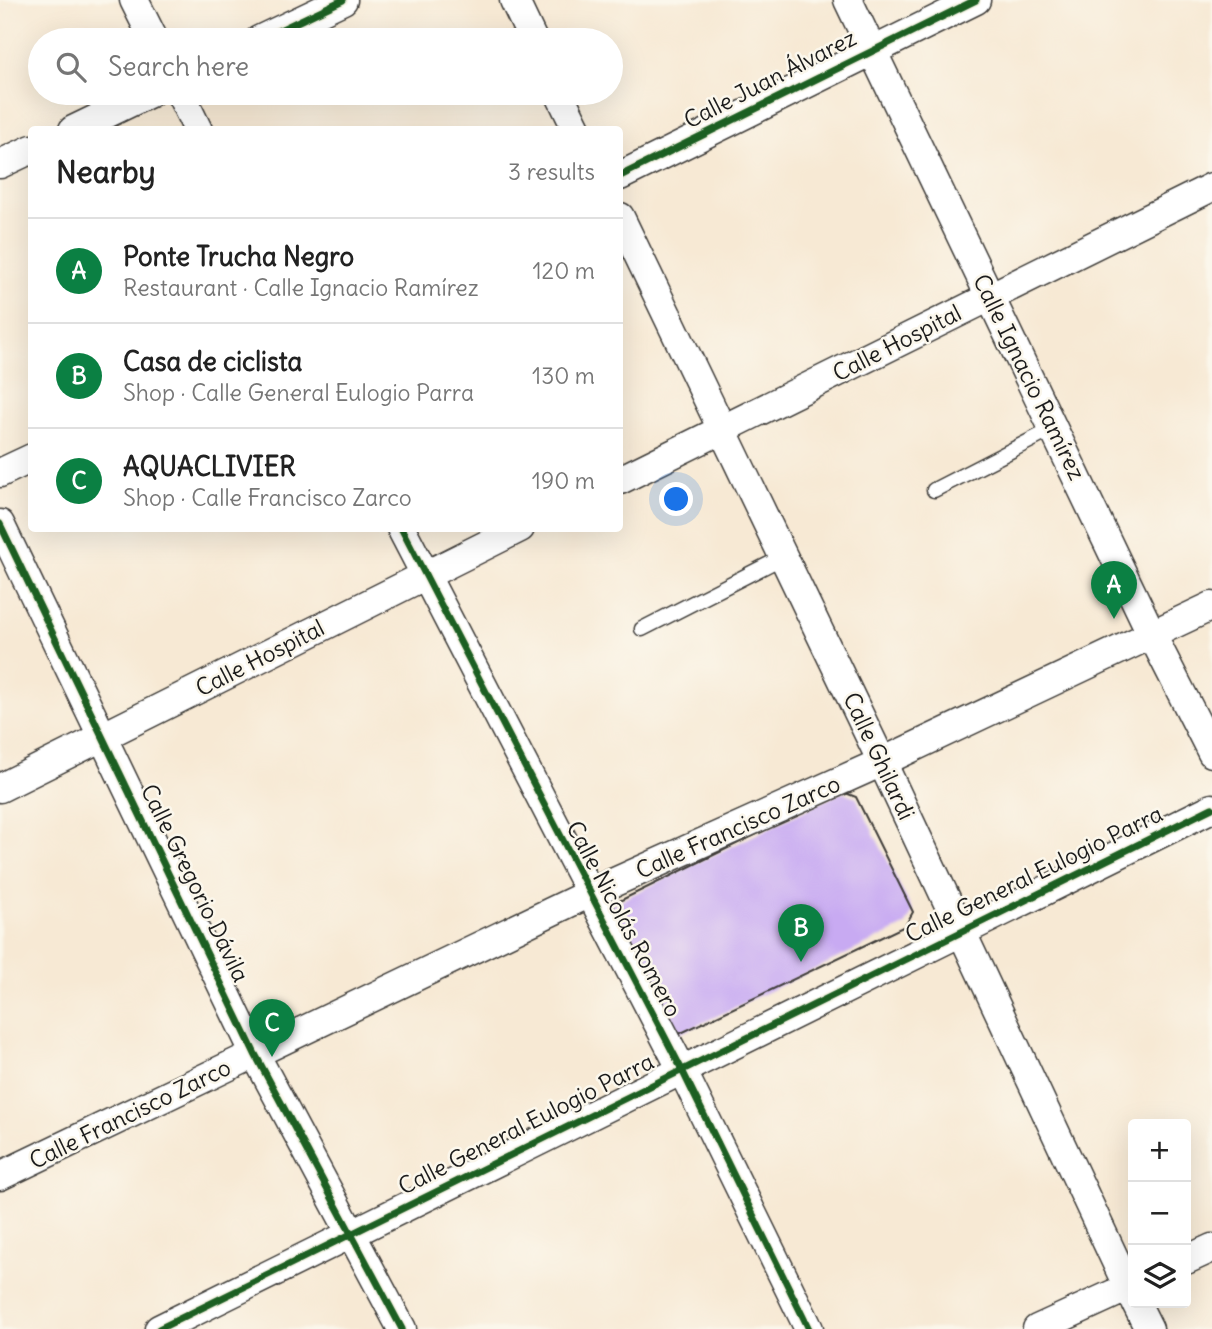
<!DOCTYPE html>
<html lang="en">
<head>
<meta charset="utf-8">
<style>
	body { margin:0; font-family:Delius,sans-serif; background:#f6f6f6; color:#222 }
	.controls { position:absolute; right:21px; bottom:21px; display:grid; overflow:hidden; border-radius:7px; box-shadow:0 7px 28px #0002 }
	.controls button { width:63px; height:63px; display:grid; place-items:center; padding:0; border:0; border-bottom:2px solid #e0e0e0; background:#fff; color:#222; font:35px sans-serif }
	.you { position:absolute; left:677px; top:500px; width:24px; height:24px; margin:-18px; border:5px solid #fff; border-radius:50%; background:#1a73e8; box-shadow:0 0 0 10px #1a73e833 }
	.badge { display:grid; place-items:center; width:46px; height:46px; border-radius:50%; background:#0b8043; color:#fff; font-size:23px; font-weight:700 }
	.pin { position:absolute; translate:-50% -58px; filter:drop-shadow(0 2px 4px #0008) }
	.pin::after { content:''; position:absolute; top:37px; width:24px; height:21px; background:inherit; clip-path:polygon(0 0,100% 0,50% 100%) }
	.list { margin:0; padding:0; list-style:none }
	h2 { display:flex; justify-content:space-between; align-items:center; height:91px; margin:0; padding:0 28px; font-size:30px }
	h2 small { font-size:23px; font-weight:400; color:#767676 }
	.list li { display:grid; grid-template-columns:46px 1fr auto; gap:21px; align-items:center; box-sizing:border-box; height:105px; padding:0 28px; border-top:2px solid #e0e0e0 }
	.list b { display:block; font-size:26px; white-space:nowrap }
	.list p { margin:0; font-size:23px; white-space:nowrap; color:#767676 }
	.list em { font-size:23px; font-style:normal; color:#767676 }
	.icon { flex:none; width:38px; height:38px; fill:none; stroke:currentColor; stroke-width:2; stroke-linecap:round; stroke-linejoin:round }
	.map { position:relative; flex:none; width:1212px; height:1329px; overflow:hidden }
	.search { position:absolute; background:#fff; box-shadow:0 7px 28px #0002; left:28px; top:28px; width:595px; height:77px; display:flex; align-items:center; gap:18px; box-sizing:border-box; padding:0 24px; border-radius:38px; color:#767676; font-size:26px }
	.panel { position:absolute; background:#fff; box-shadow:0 7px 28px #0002; left:28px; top:126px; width:595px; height:406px; border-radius:7px }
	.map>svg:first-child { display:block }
	.building { fill:#c8aaf2 }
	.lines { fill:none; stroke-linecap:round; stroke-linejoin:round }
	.lane-casing { stroke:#3d3b38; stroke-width:17 }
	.street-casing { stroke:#3d3b38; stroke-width:31 }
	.lane { stroke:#fff; stroke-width:14 }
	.street { stroke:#fff; stroke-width:28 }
	.cycleway-casing { stroke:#fbf7ec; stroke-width:11 }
	.cycleway { stroke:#1b5e20; stroke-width:7 }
	.labels { text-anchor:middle; stroke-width:5; stroke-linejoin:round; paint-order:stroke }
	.street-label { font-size:23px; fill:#1c1c1c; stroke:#fbf7ec }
</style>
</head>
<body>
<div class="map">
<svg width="1212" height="1329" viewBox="0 0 1212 1329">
	<rect width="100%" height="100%" fill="#fbf7ec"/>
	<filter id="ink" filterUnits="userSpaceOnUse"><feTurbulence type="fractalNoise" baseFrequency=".0143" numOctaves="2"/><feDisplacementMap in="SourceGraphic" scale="14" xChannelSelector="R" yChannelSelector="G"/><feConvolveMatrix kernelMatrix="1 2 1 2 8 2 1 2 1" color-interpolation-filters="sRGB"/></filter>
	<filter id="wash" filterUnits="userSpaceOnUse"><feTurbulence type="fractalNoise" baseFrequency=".00686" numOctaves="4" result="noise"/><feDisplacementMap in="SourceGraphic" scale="28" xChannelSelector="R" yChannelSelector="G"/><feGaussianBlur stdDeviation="1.57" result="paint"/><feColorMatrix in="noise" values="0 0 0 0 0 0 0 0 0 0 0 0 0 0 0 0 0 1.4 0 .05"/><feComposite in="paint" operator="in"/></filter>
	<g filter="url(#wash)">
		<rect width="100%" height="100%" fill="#f7e9d4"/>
		<g id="blocks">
			<path class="building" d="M843,792L856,797L913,912L905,926L677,1035L603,909Z"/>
		</g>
	</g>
	<g filter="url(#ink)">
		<use href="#blocks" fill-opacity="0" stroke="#3d3b38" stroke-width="2"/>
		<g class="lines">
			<g class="lane-casing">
				<path id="lane" d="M934,490L1053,429
					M642,629L783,557"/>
			</g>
			<g class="street-casing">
				<path id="street" d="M134,0L154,40
					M514,0L533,40
					M848,0L1152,635L1212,753
					M259,40L343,0
					M180,93L198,130
					M559,93L577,130
					M73,130L150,93
					M0,164L32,149
					M620,176L976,0
					M620,217L882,762L1133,1298
					M0,473L32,458
					M620,480L1212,187
					M0,524L255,1054L402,1329
					M401,528L681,1068L809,1329
					M0,788L520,528
					M0,1176L588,894L882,762L1212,606
					M1186,1260L1212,1248
					M1136,1303L1149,1329
					M159,1329L1212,808
					M1037,1329L1133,1285"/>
			</g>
			<use href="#lane" class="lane"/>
			<use href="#street" class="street"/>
			<g class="cycleway-casing">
				<path id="cycleway" d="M259,40L343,0
					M620,176L976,0
					M0,524L255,1054L402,1329
					M401,528L681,1068L809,1329
					M159,1329L1212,808"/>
			</g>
			<use href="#cycleway" class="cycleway"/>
		</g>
	</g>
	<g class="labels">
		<g class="street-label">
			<text transform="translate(770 79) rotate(-27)" y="8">Calle Juan Álvarez</text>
			<text transform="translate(897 343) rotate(-27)" y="8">Calle Hospital</text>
			<text transform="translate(1029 377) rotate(64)" y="8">Calle Ignacio Ramírez</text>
			<text transform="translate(260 658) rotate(-27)" y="8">Calle Hospital</text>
			<text transform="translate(879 756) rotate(65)" y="8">Calle Ghilardi</text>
			<text transform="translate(738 827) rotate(-24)" y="8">Calle Francisco Zarco</text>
			<text transform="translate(1034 874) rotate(-26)" y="8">Calle General Eulogio Parra</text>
			<text transform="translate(195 883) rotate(64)" y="8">Calle Gregorio Dávila</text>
			<text transform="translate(624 919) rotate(62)" y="8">Calle Nicolás Romero</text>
			<text transform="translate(130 1114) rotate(-26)" y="8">Calle Francisco Zarco</text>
			<text transform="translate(526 1124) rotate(-27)" y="8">Calle General Eulogio Parra</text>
		</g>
	</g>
</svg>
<div class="controls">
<button>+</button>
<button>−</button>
<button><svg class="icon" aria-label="layers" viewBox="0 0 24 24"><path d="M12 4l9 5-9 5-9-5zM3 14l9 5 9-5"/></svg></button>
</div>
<div class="you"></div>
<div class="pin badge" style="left:1114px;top:619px">A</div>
<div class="pin badge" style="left:801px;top:962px">B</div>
<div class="pin badge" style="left:272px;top:1057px">C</div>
<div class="search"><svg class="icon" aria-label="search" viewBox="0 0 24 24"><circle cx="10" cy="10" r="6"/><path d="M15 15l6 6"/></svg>Search here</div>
<section class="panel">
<h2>Nearby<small>3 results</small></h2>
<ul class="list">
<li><span class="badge">A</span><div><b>Ponte Trucha Negro</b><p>Restaurant · Calle Ignacio Ramírez</p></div><em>120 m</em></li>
<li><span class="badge">B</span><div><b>Casa de ciclista</b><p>Shop · Calle General Eulogio Parra</p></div><em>130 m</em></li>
<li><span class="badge">C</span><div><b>AQUACLIVIER</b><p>Shop · Calle Francisco Zarco</p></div><em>190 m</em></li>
</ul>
</section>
</div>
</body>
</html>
